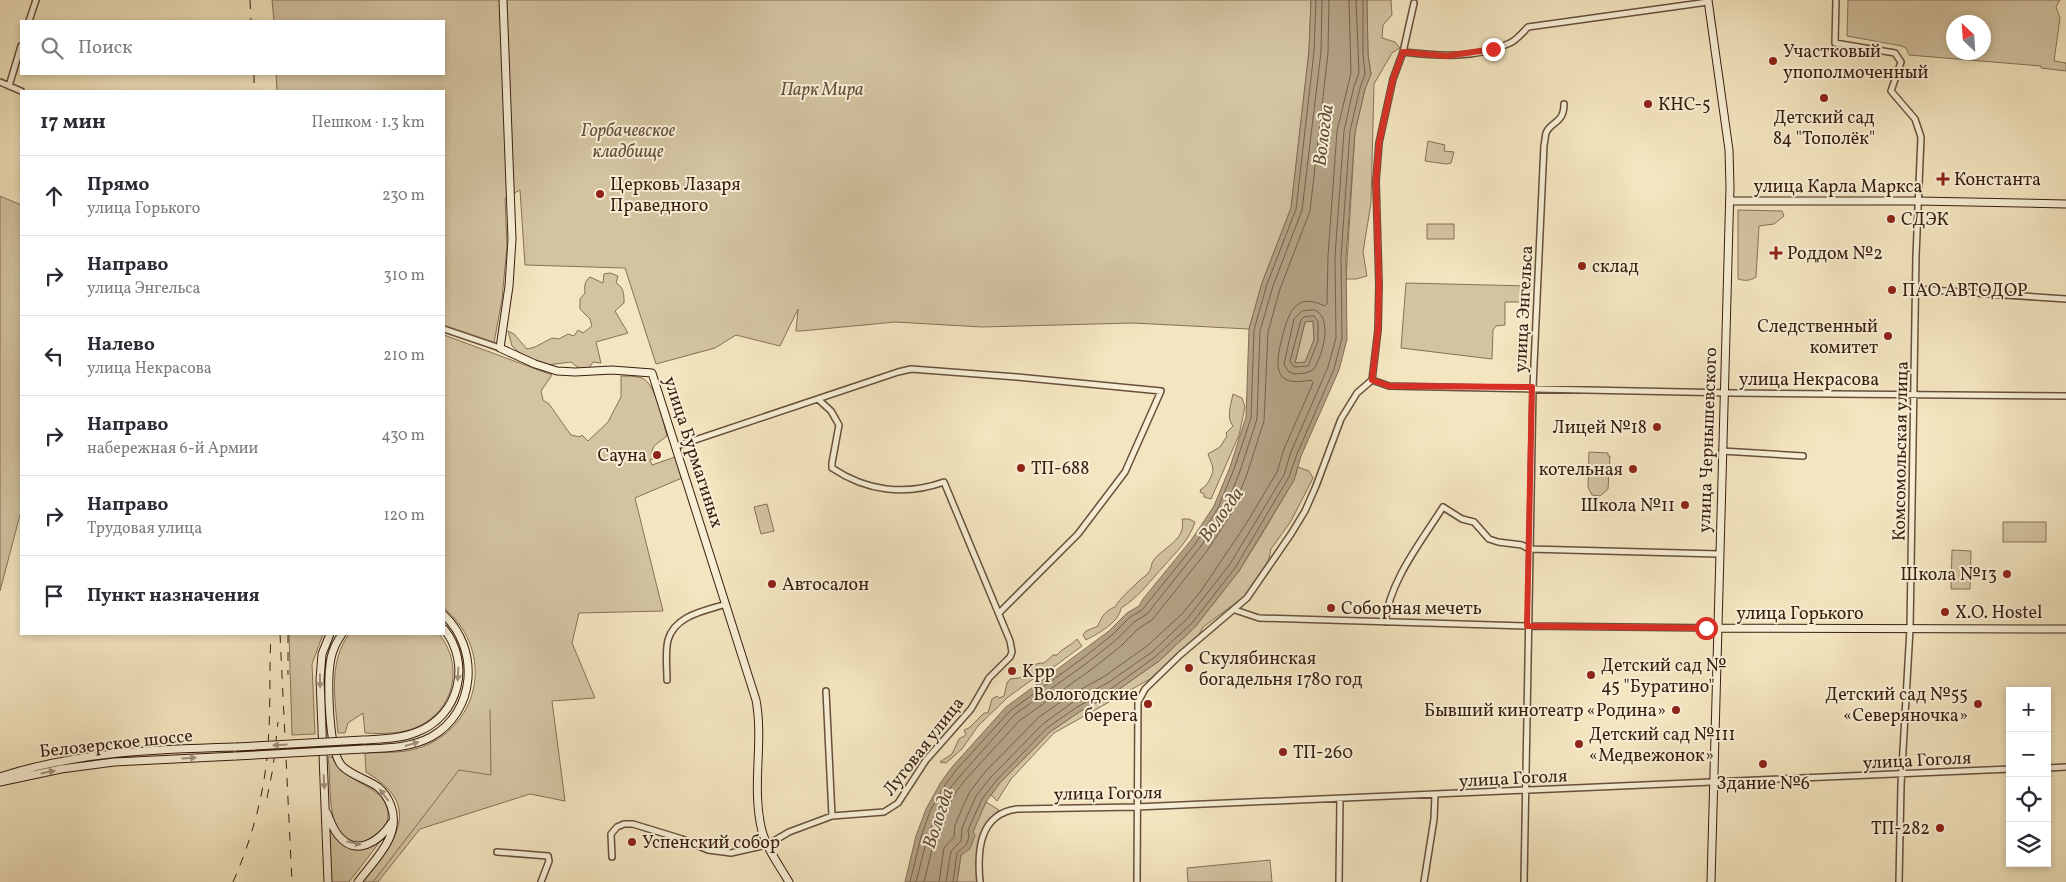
<!DOCTYPE html>
<html lang="ru">
<head>
<meta charset="utf-8">
<style>
	body { margin:0; font-family:Vollkorn,serif; background:#f7f7f7; color:#2b2b33 }
	.controls { position:absolute; right:15px; bottom:15px; display:grid; overflow:hidden; border-radius:0px; box-shadow:0 2px 8px #0003 }
	.controls button { width:45px; height:45px; display:grid; place-items:center; padding:0; border:0; border-bottom:1px solid #e1e1e2; background:#fff; color:#2b2b33; font:25px sans-serif }
	.compass { position:absolute; left:1946px; top:15px; width:45px; height:45px; border-radius:50%; background:#fff; box-shadow:0 2px 8px #0003; rotate:335deg }
	.stop { position:absolute; width:15px; height:15px; margin:-11px; border:4px solid #d93025; border-radius:50%; background:#fff }
	.stop.end { background:#d93025; border-color:#fff; box-shadow:0 1px 5px #0008 }
	.list { margin:0; padding:0; list-style:none }
	h2 { display:flex; justify-content:space-between; align-items:center; height:65px; margin:0; padding:0 20px; font-size:21px }
	h2 small { font-size:16px; font-weight:400; color:#7c7c81 }
	.list li { display:grid; grid-template-columns:32px 1fr auto; gap:15px; align-items:center; box-sizing:border-box; height:80px; padding:0 20px; border-top:1px solid #e1e1e2 }
	.list b { display:block; font-size:19px; white-space:nowrap }
	.list p { margin:0; font-size:16px; white-space:nowrap; color:#7c7c81 }
	.list em { font-size:16px; font-style:normal; color:#7c7c81 }
	.icon { flex:none; width:28px; height:28px; fill:none; stroke:currentColor; stroke-width:2; stroke-linecap:round; stroke-linejoin:round }
	.map { position:relative; flex:none; width:2066px; height:882px; overflow:hidden }
	.search { position:absolute; background:#fff; box-shadow:0 2px 8px #0003; left:20px; top:20px; width:425px; height:55px; display:flex; align-items:center; gap:12px; box-sizing:border-box; padding:0 18px; border-radius:0px; color:#7c7c81; font-size:19px }
	.panel { position:absolute; background:#fff; box-shadow:0 2px 8px #0003; left:20px; top:90px; width:425px; height:545px; border-radius:0px }
	.map>svg:first-child { display:block }
	.green { fill:#d3c3a1; stroke:#867058; fill-rule:evenodd }
	.water { fill:#b3a184; stroke:#826d56; fill-rule:evenodd }
	.lines { fill:none; stroke-linecap:round; stroke-linejoin:round }
	.shore { stroke:#76604a; stroke-width:1 }
	.stream { stroke:#826d56; stroke-width:1 }
	.street-casing { stroke:#67503c; stroke-width:8 }
	.secondary-casing { stroke:#381e10; stroke-width:9 }
	.street { stroke:#f7eed5; stroke-width:5 }
	.secondary { stroke:#f7eed5; stroke-width:7 }
	.rail { stroke:#381e10; stroke-width:1; stroke-dasharray:9 9; stroke-linecap:butt }
	.secondary-bridge-casing { stroke:#381e10; stroke-width:9; stroke-linecap:butt }
	.secondary-bridge { stroke:#f7eed5; stroke-width:7 }
	.oneway { fill:#a1907c }
	.route { stroke:#d93025; stroke-width:6 }
	.poi-dot { fill:#8f2418; stroke:#f7eed5; stroke-width:2 }
	.labels { text-anchor:middle; stroke-width:4; stroke-linejoin:round; paint-order:stroke }
	.poi-label { font-size:18px; fill:#381e10; stroke:#f7eed5; text-anchor:start }
	.park-label { font-size:18px; font-style:italic; fill:#66503c; stroke:#f7eed5 }
	.street-label { font-size:18px; fill:#381e10; stroke:#f7eed5 }
	.water-label { font-size:19px; font-style:italic; fill:#634c39; stroke:#f7eed5 }
</style>
</head>
<body>
<div class="map">
<svg width="2066" height="882" viewBox="0 0 2066 882">
	<rect width="100%" height="100%" fill="#f3e5bf"/>
	<filter id="stains"><feTurbulence type="fractalNoise" baseFrequency=".004" numOctaves="4"/><feColorMatrix values="0 0 0 0 .2 0 0 0 0 .09 0 0 0 0 .02 0 0 0 .5 -.17"/></filter>
	<radialGradient id="worn" r=".72"><stop offset=".6" stop-color="#630" stop-opacity="0"/><stop offset="1" stop-color="#630" stop-opacity=".3"/></radialGradient>
	<path class="green" d="M272,0H1311L1309,51L1291,208L1262,283L1249,329L1133,323L982,327L895,322L801,331H796L798,309L780,346L736,335L715,348L656,364L625,268L525,265L520,190L505,198L507,246L502,299L494,343L444,326V91H277L276,74H444V21H274Z
		M1367,0H1391L1392,15L1383,25L1382,38L1395,42L1400,48L1392,53L1374,84L1371,203L1363,252L1367,276L1356,279H1346L1355,132L1365,89L1371,74L1368,54Z
		M1848,0H2060L2056,7L2060,18L2054,61L2066,63V71L2041,68V66L1909,55L1906,48L1902,46L1847,36ZM1984,22V52H1954V22Z
		M1428,141L1445,145L1444,151L1454,152L1451,163L1446,164L1425,161Z
		M0,196L21,205V511L0,591Z
		M1738,210L1782,211L1784,216L1774,224L1759,226L1756,277C1750,281 1745,281 1738,279Z
		M1427,224H1454V239H1427Z
		M610,273L618,276L616,283C624,287 624,295 624,303L615,311L628,333L596,342L601,363L593,362L589,368L580,369L571,362L547,365L532,360L521,354L512,346L508,331L514,334L527,349L535,347L552,338L559,339L568,334L574,336L578,330L583,333L592,326L590,319L580,309V299L585,293C584,286 585,281 590,277L603,283L604,274Z
		M1406,283L1530,286V302H1505V325L1496,326L1493,330L1492,359L1401,348Z
		M1313,321L1314,340L1305,362L1295,363L1305,322Z
		M444,335L552,375L541,391L543,400L549,404L571,435L580,437L582,435L588,441L608,422L621,397V376C628,376 636,376 642,378C656,384 663,422 667,436L654,446L651,454L653,459L650,460L652,465L675,457L682,478L635,498L663,611L579,613L572,643L595,698L552,701L565,801L530,794L420,829L378,882H363C382,857 418,820 388,789C382,782 374,777 366,772L365,753C387,752 409,754 429,744C484,717 491,647 444,608Z
		M1233,394L1242,398L1245,407L1239,435L1211,499L1204,497V494L1200,492L1201,489C1207,487 1212,476 1213,470C1213,465 1209,458 1208,454L1220,447L1227,436L1226,433L1233,426C1226,418 1231,404 1233,394Z
		M1589,452L1608,453V456H1610L1608,489L1600,496L1592,495L1588,487Z
		M1298,467L1309,471L1313,478L1291,521L1271,549L1267,568L1258,579L1245,596L1203,627L1199,635L1150,679L1054,733L1011,779L997,801L991,795L999,784L1050,732L1079,712L1115,692L1159,661L1195,627L1239,571L1262,534L1294,480Z
		M767,504L774,531L761,534L754,507Z
		M1182,519H1189L1195,522C1189,541 1175,553 1163,567C1149,582 1139,597 1121,608C1119,623 1097,634 1086,640L1083,635L1086,631L1098,626C1101,617 1106,610 1115,607C1120,598 1130,590 1138,582C1141,578 1147,576 1149,572C1152,568 1151,564 1153,561C1163,547 1187,540 1182,519Z
		M2003,522H2046V542H2003Z
		M1952,550L1971,551L1970,589H1951Z
		M289,634H323L312,664L315,734L292,735Z
		M349,634H439C464,665 455,710 417,727C401,734 382,734 365,733L363,713L348,723L345,733H338C335,699 328,663 349,634Z
		M1077,639L1082,646L1055,666L1047,669L1008,697L978,726L962,749L946,763L940,762L952,754L959,739L966,735L964,730L969,728L984,713H988L992,699L997,696L999,698L1004,696L1007,683L1010,679L1026,677C1028,667 1034,663 1044,663L1053,655H1057C1062,648 1071,646 1077,639Z
		M328,757H332C345,782 378,785 386,805C399,838 347,860 335,823C328,803 331,778 328,757Z
		M986,802L999,810C977,834 976,851 978,882H957L961,855Z
		M329,822L341,841L371,845L382,839L349,882H331Z
		M1270,860L1272,882H1188L1187,868Z"/>
	<path class="water" d="M1311,0H1367L1368,54L1371,74L1365,89L1355,132L1346,257L1347,339L1339,370L1301,456L1294,480L1239,571L1195,627L1159,661L1115,692L1079,712L1050,732L999,784L986,802L973,832L975,835L970,849L961,855L957,882H905L916,836L926,809L941,782L952,767L1006,707L1109,631L1127,613L1139,606L1143,599L1192,539L1214,506L1230,467L1246,417L1249,329L1262,283L1291,208L1309,51ZM1313,321L1314,340L1305,362L1295,363L1305,322Z"/>
	<g class="lines">
		<path class="shore" d="M1315,310C1334,319 1322,357 1313,370L1306,373L1294,374L1288,371L1284,364L1294,319L1302,311Z
			M1314,316L1318,321V341L1308,366L1294,367L1290,361L1301,320L1304,317Z
			M910,882L921,837L930,811L945,785L956,770L1010,711L1083,658L1112,635L1130,617L1142,610L1196,543L1218,508L1234,469L1251,418L1254,330L1267,284L1296,209L1314,52L1316,0
			M916,882L927,839L936,814L950,788L961,775L1014,715L1087,663L1116,640L1134,622L1147,614L1201,546L1224,511L1240,471L1257,419L1260,331L1273,286L1302,210L1321,52L1322,0
			M924,882L934,841L943,817L956,792L966,779L1019,721L1092,669L1121,646L1139,628L1152,620L1207,551L1231,514L1247,474L1264,421L1268,332L1280,289L1310,211L1328,53L1329,0
			M939,882L944,848L954,837L955,825L969,793L985,772L1039,717L1069,696L1105,676L1147,646L1182,614L1201,591L1246,524L1277,472L1284,449L1313,383L1311,380C1273,388 1275,366 1282,338C1288,315 1294,291 1325,306L1327,304L1328,256L1337,131L1351,73L1349,0
			M946,882L951,851L961,841L962,828L976,796L991,777L1043,724L1073,702L1109,682L1152,652L1187,619L1230,564L1284,475L1291,452L1328,367L1336,338L1335,256L1344,131L1354,86L1359,73L1356,0
			M953,882L957,853L966,845L969,837L968,830L982,799L996,781L1047,728L1077,707L1112,688L1155,657L1192,623L1235,568L1289,477L1297,454L1334,369L1342,338L1341,257L1350,131L1360,88L1365,74L1363,54V0"/>
		<path class="stream" d="M373,882L459,770L491,775L490,710"/>
		<g class="street-casing">
			<path id="street" d="M1836,0L1835,43L1895,53L1901,62L1891,91L1915,119L1921,137L1916,256L1910,629L1901,785L1899,882
				M29,21L36,0
				M1403,52C1439,56 1477,59 1510,43C1517,40 1523,32 1528,27L1708,2
				M0,82L21,91
				M9,86L21,46
				M1916,289L2066,299
				M444,329L500,348
				M1372,380L1389,386L1733,393L2066,396
				M818,399L831,411L839,425L832,463V468C866,491 905,496 944,482L1010,641L1012,652L1010,657L989,678L971,709L926,760L898,803L884,812L832,816
				M677,446L898,372L911,369L1017,377L1161,391L1125,472L1078,534L999,613
				M1722,451L1803,456
				M1235,610L1259,618L1527,626L1717,628
				M1385,622C1390,580 1421,542 1443,507L1462,519L1474,522L1489,539L1498,542L1522,545L1529,549L1719,554
				M667,680C667,667 665,652 668,640C675,615 705,611 726,604
				M2047,768L2066,767
				M497,852L548,856L549,861L541,882
				M612,857L611,834L617,827L624,824H633L682,839L708,850L731,853L767,845L789,832L832,816L826,691
				M980,882C977,851 979,814 1017,809L1136,807L2010,769
				M1137,882L1138,702L1145,689L1180,655L1247,598L1291,534L1305,511L1316,486L1341,419L1357,393L1372,380L1378,330L1379,285L1376,181L1379,143L1393,79L1403,52L1414,3
				M1339,882L1340,799
				M1424,882L1434,819L1435,795
				M1524,882L1533,387L1544,145C1545,142 1545,137 1546,133C1551,121 1564,124 1564,104"/>
		</g>
		<g class="secondary-casing">
			<path id="secondary" d="M503,0L512,239L509,286L500,348L535,364L557,371L575,372L612,370L652,373L756,700C764,743 751,787 762,831C767,849 779,865 789,882
				M1708,0L1729,150L1730,187L1711,882
				M1730,201H1918L2066,204
				M1717,628L2066,629
				M342,634C337,641 333,649 331,658C327,678 328,751 342,766C352,776 367,779 378,787C384,792 388,798 391,806C402,836 374,860 358,882
				M363,740C381,739 400,739 417,732C459,716 472,664 444,629
				M364,749C387,748 410,748 431,737C476,712 480,649 444,615
				M0,777C75,752 157,749 236,747
				M0,782L61,769L114,762L236,756
				M327,813C330,820 333,829 338,835C356,858 380,841 392,822
				M328,882L320,679L322,654L330,634"/>
		</g>
		<use href="#street" class="street"/>
		<use href="#secondary" class="secondary"/>
		<path class="rail" d="M250,0L251,21
			M254,74V91
			M280,634L292,882
			M288,634V675
			M267,798L273,768L278,722
			M233,882C252,839 265,792 268,745C271,708 269,671 271,634"/>
		<g class="secondary-bridge-casing">
			<path id="secondary-bridge" d="M236,747L363,740
				M236,756L364,749"/>
		</g>
		<use href="#secondary-bridge" class="secondary-bridge"/>
	</g>
	<defs><path id="oneway-solid" d="M-6-.8H1V-3.2L6.5 0L1 3.2V.8H-6Z" transform="scale(1.25)"/></defs>
	<g class="oneway">
		<use href="#oneway-solid" transform="translate(458 674) rotate(93)"/>
		<use href="#oneway-solid" transform="translate(320 681) rotate(89)"/>
		<use href="#oneway-solid" transform="translate(412 744) rotate(-16)"/>
		<use href="#oneway-solid" transform="translate(280 745) rotate(177)"/>
		<use href="#oneway-solid" transform="translate(189 758) rotate(-3)"/>
		<use href="#oneway-solid" transform="translate(48 772) rotate(-11)"/>
		<use href="#oneway-solid" transform="translate(324 782) rotate(87)"/>
		<use href="#oneway-solid" transform="translate(384 795) rotate(-128)"/>
		<use href="#oneway-solid" transform="translate(354 843) rotate(12)"/>
	</g>
	<g class="lines">
		<path class="route" d="M1493,49L1447,56L1403,52L1393,79L1379,143L1376,182L1379,285L1378,330L1372,380L1389,386L1532,387L1527,626L1706,628"/>
	</g>
	<g class="poi-dot">
		<circle cx="1773" cy="61" r="5"/>
		<circle cx="1824" cy="98" r="5"/>
		<circle cx="1648" cy="104" r="5"/>
		<path d="M1940.5 171.5h5v5h5v5h-5v5h-5v-5h-5v-5h5z"/>
		<circle cx="600" cy="194" r="5"/>
		<circle cx="1891" cy="219" r="5"/>
		<path d="M1773.5 245.5h5v5h5v5h-5v5h-5v-5h-5v-5h5z"/>
		<circle cx="1582" cy="266" r="5"/>
		<circle cx="1892" cy="290" r="5"/>
		<circle cx="1888" cy="336" r="5"/>
		<circle cx="1657" cy="427" r="5"/>
		<circle cx="657" cy="455" r="5"/>
		<circle cx="1021" cy="468" r="5"/>
		<circle cx="1633" cy="469" r="5"/>
		<circle cx="1685" cy="505" r="5"/>
		<circle cx="2007" cy="574" r="5"/>
		<circle cx="772" cy="584" r="5"/>
		<circle cx="1331" cy="608" r="5"/>
		<circle cx="1945" cy="612" r="5"/>
		<circle cx="1189" cy="668" r="5"/>
		<circle cx="1012" cy="671" r="5"/>
		<circle cx="1591" cy="675" r="5"/>
		<circle cx="1148" cy="704" r="5"/>
		<circle cx="1978" cy="704" r="5"/>
		<circle cx="1676" cy="710" r="5"/>
		<circle cx="1579" cy="744" r="5"/>
		<circle cx="1283" cy="752" r="5"/>
		<circle cx="1763" cy="764" r="5"/>
		<circle cx="1940" cy="828" r="5"/>
		<circle cx="632" cy="842" r="5"/>
	</g>
	<g class="labels">
		<g class="poi-label">
			<text x="1783" y="57">Участковый<tspan x="1783" dy="21">упополмоченный</tspan></text>
			<text x="1658" y="110">КНС-5</text>
			<text x="1824" y="123" text-anchor="middle">Детский сад<tspan x="1824" dy="21">84 "Тополёк"</tspan></text>
			<text x="1954" y="185">Константа</text>
			<text x="610" y="190">Церковь Лазаря<tspan x="610" dy="21">Праведного</tspan></text>
			<text x="1901" y="225">СДЭК</text>
			<text x="1787" y="259">Роддом №2</text>
			<text x="1592" y="272">склад</text>
			<text x="1902" y="296">ПАО АВТОДОР</text>
			<text x="1878" y="332" text-anchor="end">Следственный<tspan x="1878" dy="21">комитет</tspan></text>
			<text x="1647" y="433" text-anchor="end">Лицей №18</text>
			<text x="647" y="461" text-anchor="end">Сауна</text>
			<text x="1031" y="474">ТП-688</text>
			<text x="1623" y="475" text-anchor="end">котельная</text>
			<text x="1675" y="511" text-anchor="end">Школа №11</text>
			<text x="1997" y="580" text-anchor="end">Школа №13</text>
			<text x="782" y="590">Автосалон</text>
			<text x="1341" y="614">Соборная мечеть</text>
			<text x="1955" y="618">X.O. Hostel</text>
			<text x="1199" y="664">Скулябинская<tspan x="1199" dy="21">богадельня 1780 год</tspan></text>
			<text x="1601" y="671">Детский сад №<tspan x="1601" dy="21">45 "Буратино"</tspan></text>
			<text x="1022" y="677">Kpp</text>
			<text x="1138" y="700" text-anchor="end">Вологодские<tspan x="1138" dy="21">берега</tspan></text>
			<text x="1968" y="700" text-anchor="end">Детский сад №55<tspan x="1968" dy="21">«Северяночка»</tspan></text>
			<text x="1666" y="716" text-anchor="end">Бывший кинотеатр «Родина»</text>
			<text x="1589" y="740">Детский сад №111<tspan x="1589" dy="21">«Медвежонок»</tspan></text>
			<text x="1293" y="758">ТП-260</text>
			<text x="1763" y="789" text-anchor="middle">Здание №6</text>
			<text x="1930" y="834" text-anchor="end">ТП-282</text>
			<text x="642" y="848">Успенский собор</text>
		</g>
		<g class="park-label">
			<text x="822" y="95">Парк Мира</text>
			<text x="628" y="136">Горбачевское<tspan x="628" dy="21">кладбище</tspan></text>
		</g>
		<g class="street-label">
			<text x="1838" y="192">улица Карла Маркса</text>
			<text transform="translate(1523 309) rotate(-87)" y="6">улица Энгельса</text>
			<text x="1809" y="385">улица Некрасова</text>
			<text transform="translate(1707 440) rotate(-88)" y="6">улица Чернышевского</text>
			<text transform="translate(1900 451) rotate(-89)" y="6">Комсомольская улица</text>
			<text transform="translate(694 452) rotate(72)" y="6">улица Бурмагиных</text>
			<text x="1800" y="619">улица Горького</text>
			<text transform="translate(116 743) rotate(-6)" y="6">Белозерское шоссе</text>
			<text transform="translate(923 746) rotate(-52)" y="6">Луговая улица</text>
			<text transform="translate(1917 760) rotate(-3)" y="6">улица Гоголя</text>
			<text transform="translate(1513 778) rotate(-3)" y="6">улица Гоголя</text>
			<text transform="translate(1108 793) rotate(-1)" y="6">улица Гоголя</text>
		</g>
		<g class="water-label">
			<text transform="translate(1322 135) rotate(-83)" y="7">Вологда</text>
			<text transform="translate(1220 514) rotate(-54)" y="7">Вологда</text>
			<text transform="translate(937 818) rotate(-72)" y="7">Вологда</text>
		</g>
	</g>
	<rect width="100%" height="100%" filter="url(#stains)"/>
	<rect width="100%" height="100%" fill="url(#worn)"/>
</svg>
<div class="controls">
<button>+</button>
<button>−</button>
<button><svg class="icon" aria-label="locate" viewBox="0 0 24 24"><circle cx="12" cy="12" r="6"/><path d="M12 2v4M12 18v4M2 12h4M18 12h4"/></svg></button>
<button><svg class="icon" aria-label="layers" viewBox="0 0 24 24"><path d="M12 4l9 5-9 5-9-5zM3 14l9 5 9-5"/></svg></button>
</div>
<svg class="compass" viewBox="-18 -18 36 36"><path d="M0-13l5 13h-10z" fill="#e53935"/><path d="M0 13l5-13h-10z" fill="#7c7c81"/></svg>
<div class="stop" style="left:1706px;top:628px"></div>
<div class="stop end" style="left:1493px;top:49px"></div>
<div class="search"><svg class="icon" aria-label="search" viewBox="0 0 24 24"><circle cx="10" cy="10" r="6"/><path d="M15 15l6 6"/></svg>Поиск</div>
<section class="panel">
<h2>17 мин<small>Пешком · 1.3 km</small></h2>
<ul class="list">
<li><svg class="icon" aria-label="ahead" viewBox="0 0 24 24"><path d="M12 20V5M6 11l6-6 6 6"/></svg><div><b>Прямо</b><p>улица Горького</p></div><em>230 m</em></li>
<li><svg class="icon" aria-label="right" viewBox="0 0 24 24"><path d="M7 20v-9h11M14 6l5 5-5 5"/></svg><div><b>Направо</b><p>улица Энгельса</p></div><em>310 m</em></li>
<li><svg class="icon" aria-label="left" viewBox="0 0 24 24"><path d="M17 20v-9H6M10 6l-5 5 5 5"/></svg><div><b>Налево</b><p>улица Некрасова</p></div><em>210 m</em></li>
<li><svg class="icon" aria-label="right" viewBox="0 0 24 24"><path d="M7 20v-9h11M14 6l5 5-5 5"/></svg><div><b>Направо</b><p>набережная 6-й Армии</p></div><em>430 m</em></li>
<li><svg class="icon" aria-label="right" viewBox="0 0 24 24"><path d="M7 20v-9h11M14 6l5 5-5 5"/></svg><div><b>Направо</b><p>Трудовая улица</p></div><em>120 m</em></li>
<li><svg class="icon" aria-label="arrive" viewBox="0 0 24 24"><path d="M6 21V4h12l-3 4 3 4H6"/></svg><div><b>Пункт назначения</b></div></li>
</ul>
</section>
</div>
</body>
</html>
